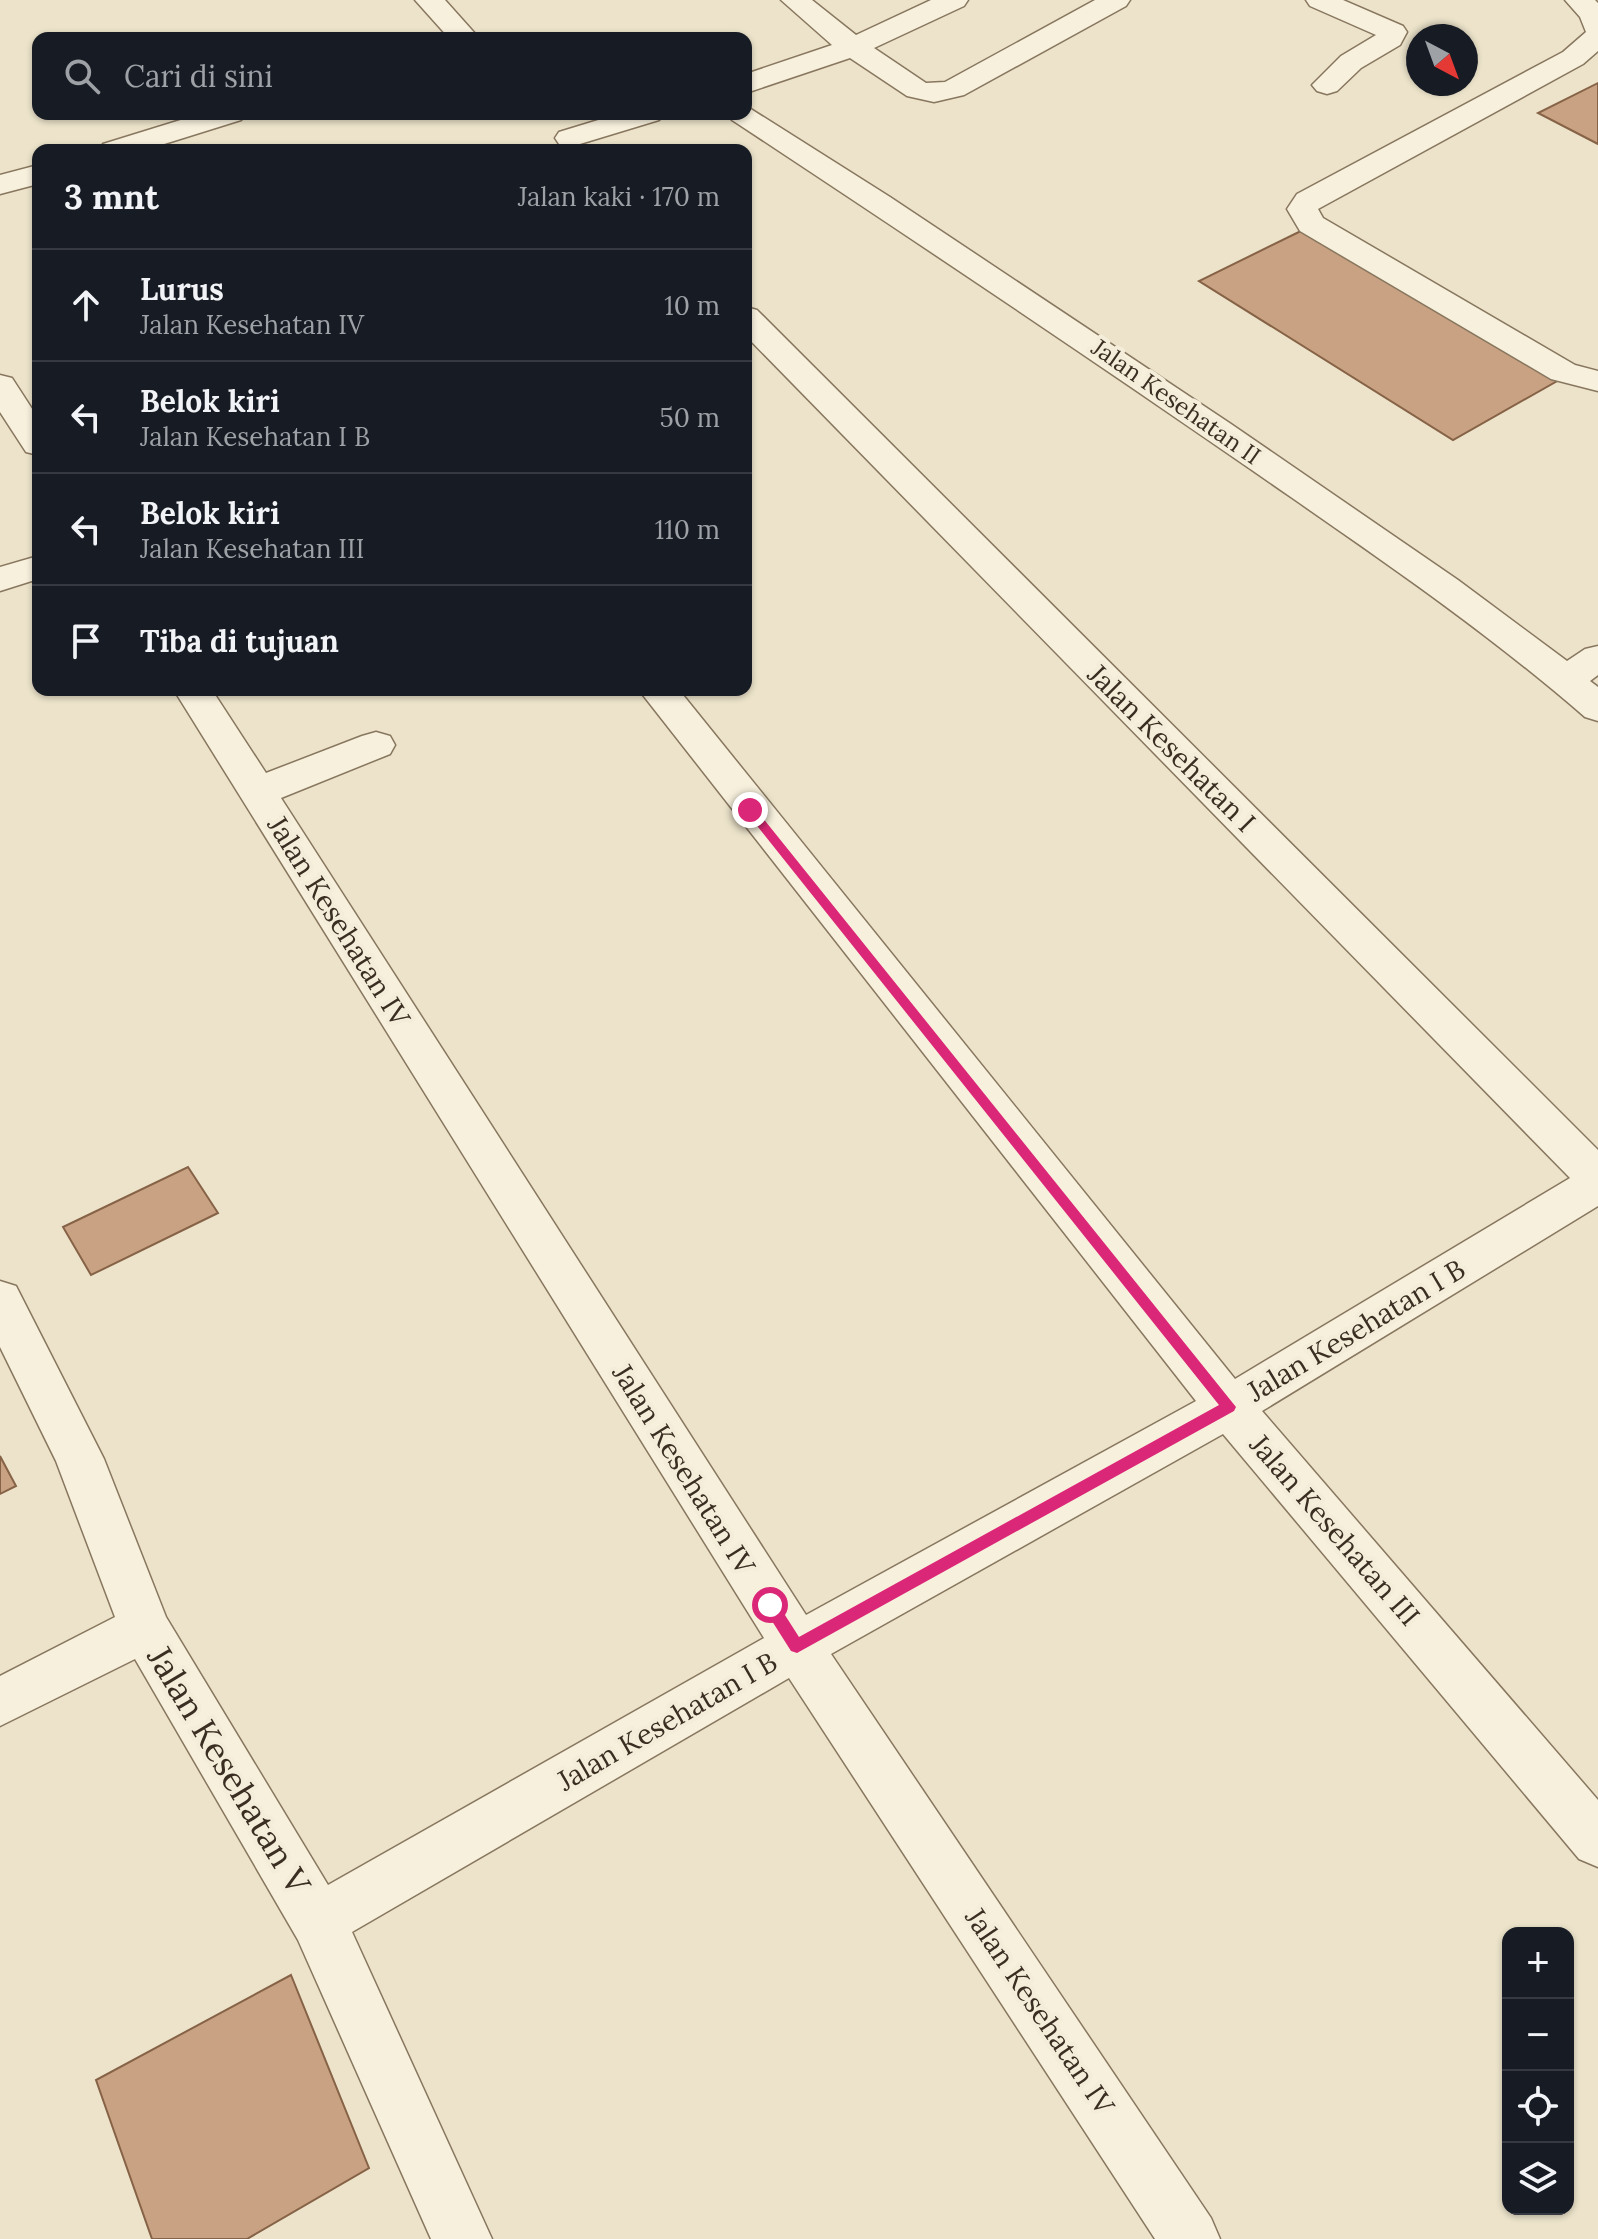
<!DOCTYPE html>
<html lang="id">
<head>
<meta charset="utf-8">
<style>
	body { margin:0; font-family:Lora,serif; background:#20242c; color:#f1f3f6 }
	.controls { position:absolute; right:24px; bottom:24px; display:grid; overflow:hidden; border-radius:16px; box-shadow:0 2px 6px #0004 }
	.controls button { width:72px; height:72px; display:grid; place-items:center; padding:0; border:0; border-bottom:2px solid #363941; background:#171b24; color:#f1f3f6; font:40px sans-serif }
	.compass { position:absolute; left:1406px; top:24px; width:72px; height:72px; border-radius:50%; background:#171b24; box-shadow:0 2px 6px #0004; rotate:139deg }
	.stop { position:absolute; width:24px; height:24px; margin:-18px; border:6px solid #db2777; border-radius:50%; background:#fff }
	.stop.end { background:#db2777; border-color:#fff; box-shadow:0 2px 8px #0008 }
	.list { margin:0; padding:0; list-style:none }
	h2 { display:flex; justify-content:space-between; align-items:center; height:104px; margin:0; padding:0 32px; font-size:34px }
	h2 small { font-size:26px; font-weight:400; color:#9ea1a6 }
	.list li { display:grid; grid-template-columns:52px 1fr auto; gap:24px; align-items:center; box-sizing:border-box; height:112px; padding:0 32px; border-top:2px solid #363941 }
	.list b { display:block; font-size:30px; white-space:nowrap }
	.list p { margin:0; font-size:26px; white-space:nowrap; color:#9ea1a6 }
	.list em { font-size:26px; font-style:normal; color:#9ea1a6 }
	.icon { flex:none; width:44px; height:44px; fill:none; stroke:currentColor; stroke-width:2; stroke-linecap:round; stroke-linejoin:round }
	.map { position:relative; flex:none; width:1598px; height:2239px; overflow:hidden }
	.search { position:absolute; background:#171b24; box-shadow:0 2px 6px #0004; left:32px; top:32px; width:720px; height:88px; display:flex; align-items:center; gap:20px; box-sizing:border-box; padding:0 28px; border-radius:16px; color:#9ea1a6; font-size:30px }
	.panel { position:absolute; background:#171b24; box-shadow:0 2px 6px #0004; left:32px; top:144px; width:720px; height:552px; border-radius:16px }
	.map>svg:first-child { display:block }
	.building { fill:#c8a282; stroke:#866246; stroke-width:2 }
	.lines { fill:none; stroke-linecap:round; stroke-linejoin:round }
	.minor-casing { stroke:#88775f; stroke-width:3 }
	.minor { fill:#f7f0dd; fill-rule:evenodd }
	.route { fill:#db2777 }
	.labels { text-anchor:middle; stroke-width:8; stroke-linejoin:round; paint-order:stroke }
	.far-street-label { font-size:24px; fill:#3a2e22; stroke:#f4edd9 }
	.street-label { font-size:28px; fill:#3a2e22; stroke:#f4edd9 }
	.near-street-label { font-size:34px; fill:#3a2e22; stroke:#f4edd9 }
</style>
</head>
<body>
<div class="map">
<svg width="1598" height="2239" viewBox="0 0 1598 2239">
	<rect width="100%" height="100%" fill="#ece3ca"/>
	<path class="building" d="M1598,83V144L1538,113Z
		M1305,229L1559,380L1453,440L1199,281Z
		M188,1167L218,1213L91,1275L63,1227Z
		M0,1456L16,1486L0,1494Z
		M291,1975L369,2168L247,2239H152L96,2080Z"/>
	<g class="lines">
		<g class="minor-casing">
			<path id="minor" d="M415,0H445L479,38H449Z
				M781,0H812L856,35L931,0H968L964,6L874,48L926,83L945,82L1095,0H1130L1126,6L964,95L934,102L907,96L850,58L746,93V74L832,45Z
				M1306,0H1343L1403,26L1407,32L1400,45L1361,68L1337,91L1327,94L1317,91L1312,85L1341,56L1376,35L1310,6Z
				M1565,0H1595L1598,3V51L1583,64L1318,209L1323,218L1575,365L1598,371V391L1551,379L1300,231L1287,209L1297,194L1563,52L1586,32L1580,17Z
				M746,106L890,197L1231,424L1458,580L1567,661L1585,649L1598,646V675L1590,681L1598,687V721L1585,717C1479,625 1364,548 1249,468C1078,350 905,234 732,120L727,114H746Z
				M200,114H246L241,120L145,150H99L103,144Z
				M618,114H664L659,120L570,147L559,144L555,138L559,132Z
				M38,165V184L0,194V175Z
				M746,307L757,310L1598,1150V1206L1262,1411L1598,1800V1867L1579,1859L1223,1434L831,1654L1211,2218L1220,2239H1155L789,1678L352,1932L492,2239H431L298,1940L135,1659L0,1726V1676L115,1617L56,1461L0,1347V1281L16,1286L104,1459L166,1617L328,1885L764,1638L174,690H212L266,773L362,736L376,732L390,736L395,745L390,754L281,798L806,1615L1196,1401L639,690H679L1235,1379L1570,1178L746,336Z
				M0,375L12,378L38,418V455L26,452L0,412Z
				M38,556V579L0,591V567Z"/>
		</g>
		<use href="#minor" class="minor"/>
	</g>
	<path class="route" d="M746,807H754L1236,1407L1234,1411L797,1653L791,1651L765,1610V1601H776L799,1637L1219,1405L746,812Z"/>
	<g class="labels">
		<g class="far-street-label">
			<text transform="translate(1176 402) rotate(35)" y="8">Jalan Kesehatan II</text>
		</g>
		<g class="street-label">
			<text transform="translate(1172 748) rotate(45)" y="10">Jalan Kesehatan I</text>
			<text transform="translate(339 921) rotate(58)" y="10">Jalan Kesehatan IV</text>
			<text transform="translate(1356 1330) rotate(-31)" y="10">Jalan Kesehatan I B</text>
			<text transform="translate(684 1469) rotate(58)" y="10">Jalan Kesehatan IV</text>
			<text transform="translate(1335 1530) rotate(49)" y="10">Jalan Kesehatan III</text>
			<text transform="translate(667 1721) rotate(-30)" y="10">Jalan Kesehatan I B</text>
			<text transform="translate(1040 2011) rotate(56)" y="10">Jalan Kesehatan IV</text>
		</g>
		<g class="near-street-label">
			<text transform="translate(229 1770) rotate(59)" y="12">Jalan Kesehatan V</text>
		</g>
	</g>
</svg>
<div class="controls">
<button>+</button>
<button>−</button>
<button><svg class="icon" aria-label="locate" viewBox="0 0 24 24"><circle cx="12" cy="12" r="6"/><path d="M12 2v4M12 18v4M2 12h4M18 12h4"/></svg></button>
<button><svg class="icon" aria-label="layers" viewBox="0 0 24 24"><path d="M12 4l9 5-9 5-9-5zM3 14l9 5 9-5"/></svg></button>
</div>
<svg class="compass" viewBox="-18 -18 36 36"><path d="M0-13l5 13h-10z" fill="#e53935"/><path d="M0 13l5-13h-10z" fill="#9ea1a6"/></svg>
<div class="stop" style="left:770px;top:1605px"></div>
<div class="stop end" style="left:750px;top:810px"></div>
<div class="search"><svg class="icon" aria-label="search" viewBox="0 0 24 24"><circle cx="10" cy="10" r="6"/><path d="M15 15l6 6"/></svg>Cari di sini</div>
<section class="panel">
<h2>3 mnt<small>Jalan kaki · 170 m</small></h2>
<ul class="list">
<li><svg class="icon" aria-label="ahead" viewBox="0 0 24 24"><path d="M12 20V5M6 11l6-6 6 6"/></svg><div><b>Lurus</b><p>Jalan Kesehatan IV</p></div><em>10 m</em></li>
<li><svg class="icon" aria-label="left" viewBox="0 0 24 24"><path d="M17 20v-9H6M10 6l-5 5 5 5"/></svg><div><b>Belok kiri</b><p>Jalan Kesehatan I B</p></div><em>50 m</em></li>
<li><svg class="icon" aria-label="left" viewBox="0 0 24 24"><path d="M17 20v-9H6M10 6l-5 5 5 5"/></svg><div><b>Belok kiri</b><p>Jalan Kesehatan III</p></div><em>110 m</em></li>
<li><svg class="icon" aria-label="arrive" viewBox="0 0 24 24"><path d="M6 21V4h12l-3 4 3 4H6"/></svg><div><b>Tiba di tujuan</b></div></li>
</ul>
</section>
</div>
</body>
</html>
